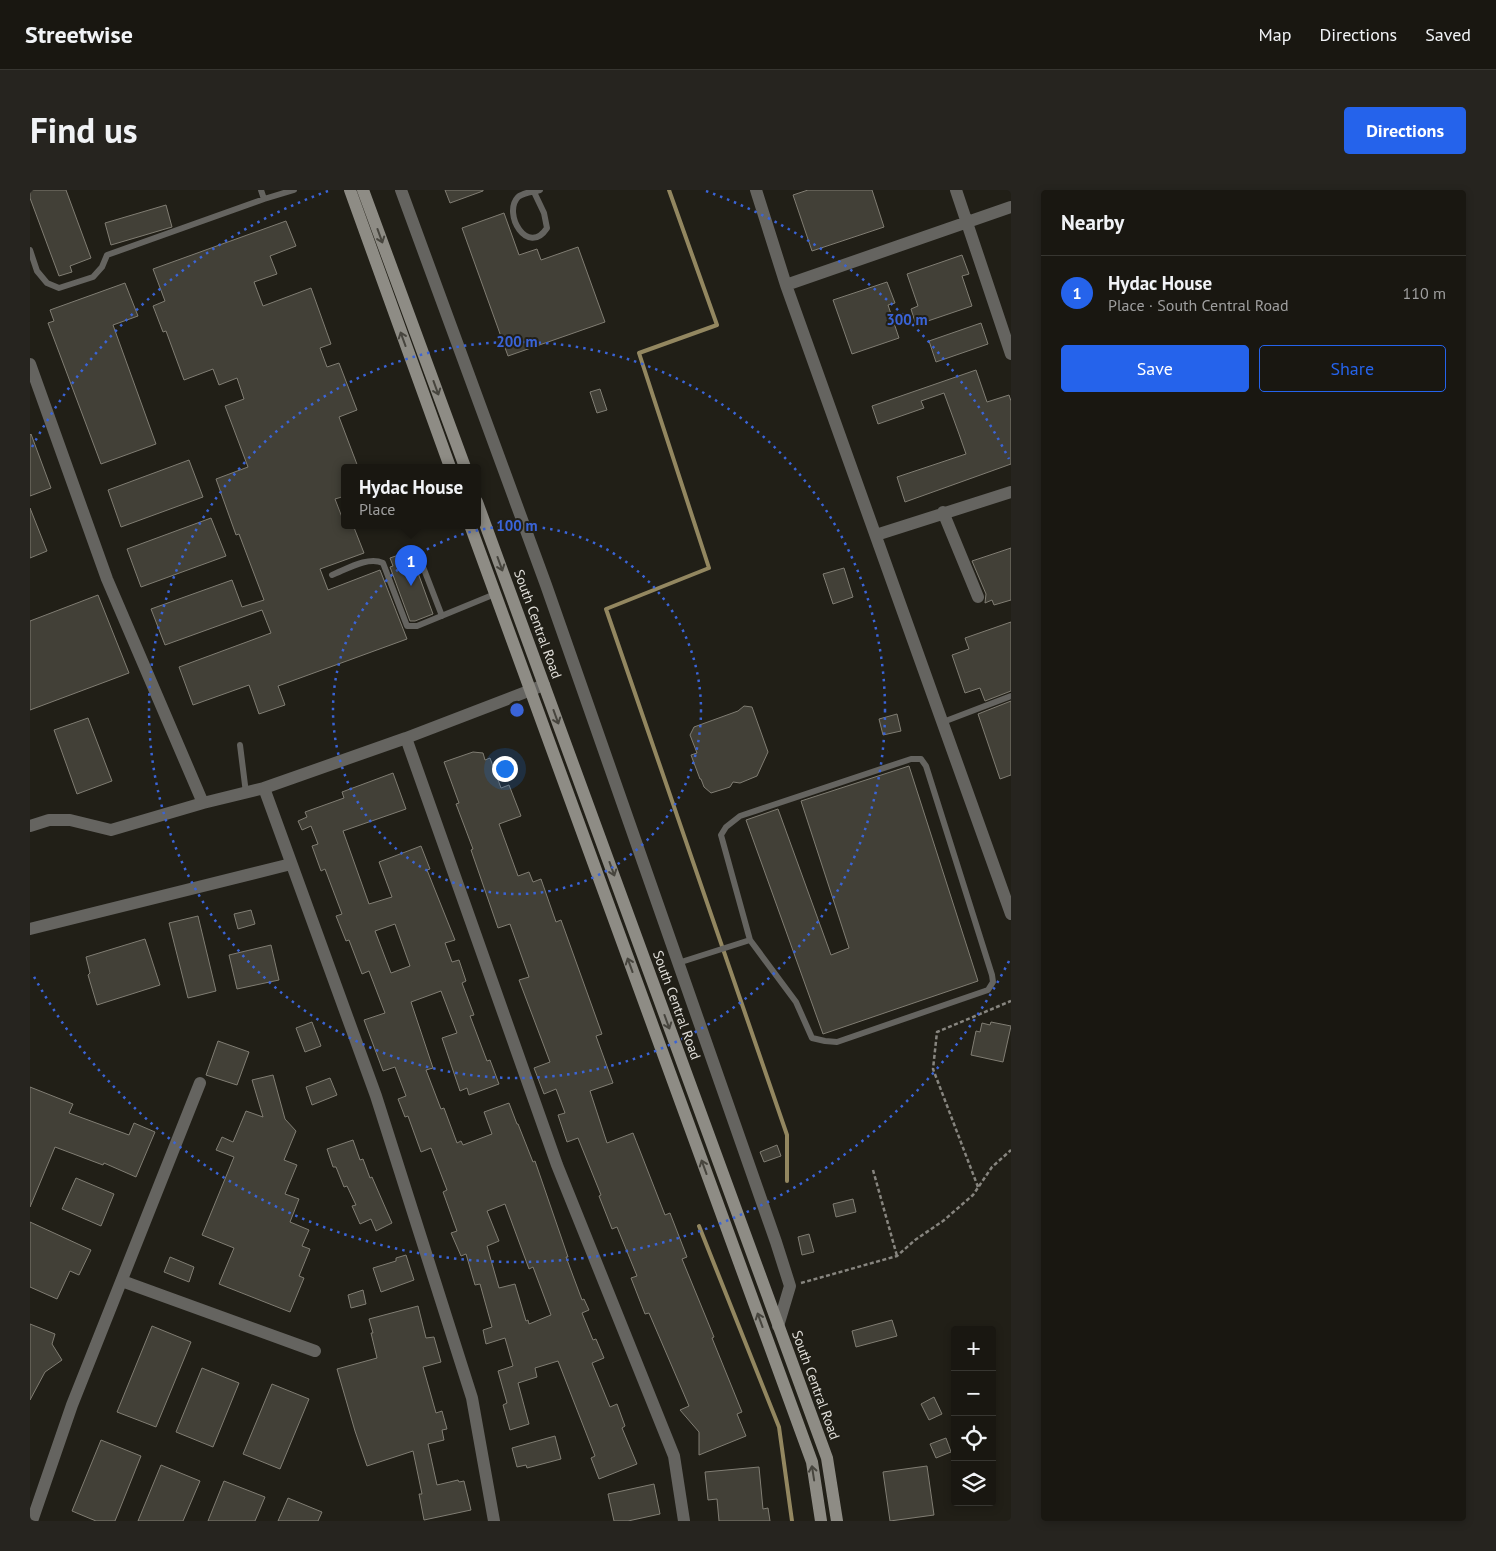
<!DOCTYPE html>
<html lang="en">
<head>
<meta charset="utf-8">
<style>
	body { margin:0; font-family:"PT Sans",sans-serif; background:#26241f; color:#f1f3f6 }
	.controls { position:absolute; right:15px; bottom:15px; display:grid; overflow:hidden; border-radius:5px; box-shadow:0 2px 8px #0003 }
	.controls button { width:45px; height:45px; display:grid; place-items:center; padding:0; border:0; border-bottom:1px solid #373631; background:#191711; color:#f1f3f6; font:25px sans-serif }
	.you { position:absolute; left:474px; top:578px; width:18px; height:18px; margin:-12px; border:4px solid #fff; border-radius:50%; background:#1a73e8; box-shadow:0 0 0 8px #1a73e833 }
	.badge { display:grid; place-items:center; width:32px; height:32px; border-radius:50%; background:#2563eb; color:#fff; font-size:16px; font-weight:700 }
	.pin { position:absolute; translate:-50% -41px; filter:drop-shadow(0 1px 2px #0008) }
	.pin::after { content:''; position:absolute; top:26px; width:18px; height:15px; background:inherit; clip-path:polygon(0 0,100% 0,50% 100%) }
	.popup { position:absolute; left:311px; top:274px; width:140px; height:65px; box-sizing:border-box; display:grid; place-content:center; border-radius:5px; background:#191711; filter:drop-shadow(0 1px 4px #0005); font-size:16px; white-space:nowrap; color:#9f9f9f }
	.popup b { font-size:19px; color:#f1f3f6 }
	.popup::after { content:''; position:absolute; left:50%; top:100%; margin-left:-10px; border:10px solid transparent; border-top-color:#191711 }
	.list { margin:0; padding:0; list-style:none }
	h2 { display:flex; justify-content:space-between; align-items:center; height:65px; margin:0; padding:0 20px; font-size:21px }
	h2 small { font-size:16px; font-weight:400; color:#9f9f9f }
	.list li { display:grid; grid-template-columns:32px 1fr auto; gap:15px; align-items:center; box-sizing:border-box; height:75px; padding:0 20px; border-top:1px solid #373631 }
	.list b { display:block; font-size:19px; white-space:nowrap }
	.list p { margin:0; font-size:16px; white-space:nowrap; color:#9f9f9f }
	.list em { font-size:16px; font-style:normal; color:#9f9f9f }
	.actions { display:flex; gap:10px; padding:15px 20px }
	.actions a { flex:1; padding:11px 0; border:1px solid #2563eb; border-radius:5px; text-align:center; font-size:18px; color:#2563eb }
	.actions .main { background:#2563eb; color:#fff }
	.icon { flex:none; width:28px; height:28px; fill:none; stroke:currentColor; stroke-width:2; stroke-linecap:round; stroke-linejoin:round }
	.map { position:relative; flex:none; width:981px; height:1331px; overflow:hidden; border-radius:5px }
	header { display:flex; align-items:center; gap:30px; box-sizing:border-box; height:70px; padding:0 25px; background:#191711; border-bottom:1px solid #373631 }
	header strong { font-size:24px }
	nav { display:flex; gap:28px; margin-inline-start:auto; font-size:18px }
	.intro { display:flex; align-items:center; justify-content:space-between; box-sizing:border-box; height:120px; padding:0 30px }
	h1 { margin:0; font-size:35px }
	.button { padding:12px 22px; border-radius:5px; background:#2563eb; color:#fff; font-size:18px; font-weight:700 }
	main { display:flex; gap:30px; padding:0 30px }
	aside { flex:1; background:#191711; border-radius:5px; box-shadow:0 2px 8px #0003 }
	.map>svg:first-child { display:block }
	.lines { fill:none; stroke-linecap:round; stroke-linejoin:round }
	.stream { stroke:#938760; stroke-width:4 }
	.building { fill:#424037; stroke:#807d73; fill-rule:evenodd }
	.path { stroke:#87857f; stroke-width:2.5; stroke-dasharray:4 2.5; stroke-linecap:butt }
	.lane { stroke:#656460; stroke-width:6 }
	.street { stroke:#656460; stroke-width:12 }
	.secondary { stroke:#8e8c85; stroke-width:12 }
	.oneway { stroke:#47453e }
	.ring { fill:none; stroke:#3a64d8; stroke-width:2.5; stroke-dasharray:2.5 5 }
	.labels { text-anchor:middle; stroke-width:4; stroke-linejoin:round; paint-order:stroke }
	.street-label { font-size:14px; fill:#e1dfda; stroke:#211f17 }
	.centre { fill:#3a64d8; stroke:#211f17; stroke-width:2.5 }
	.ring-label { font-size:15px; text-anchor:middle; font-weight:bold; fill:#3a64d8; stroke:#211f17; stroke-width:4; stroke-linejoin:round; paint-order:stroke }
</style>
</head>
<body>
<header>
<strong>Streetwise</strong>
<nav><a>Map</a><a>Directions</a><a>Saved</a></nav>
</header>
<div class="intro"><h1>Find us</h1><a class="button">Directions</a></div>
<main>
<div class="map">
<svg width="981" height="1331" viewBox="0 0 981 1331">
	<rect width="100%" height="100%" fill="#211f17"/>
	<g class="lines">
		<path class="stream" d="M639,0L687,135L609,163L679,378L576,419L757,945V991
			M669,1036L749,1237L762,1331"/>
	</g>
	<path class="building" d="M0,0H36L61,68L40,76L42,82L29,86L0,8Z
		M415,0H453V1L420,13Z
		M778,0H842L854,37L782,61L763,5Z
		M136,15L142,37L81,55L75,33Z
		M474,23L489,65L507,59L511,70L548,57L575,132L478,166L432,38Z
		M256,31L266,56L240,66L247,84L224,92L233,116L281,98L301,154L290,158L297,177L309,173L327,220L309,227L328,277H315V306L305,309L315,335H323L334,363L290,379L298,400L350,380L377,449L248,496L255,515L229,524L219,495L163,515L149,477L241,443L232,420L135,455L121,419L202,390L212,417L234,410L209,344L206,345L186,289L218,277L195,216L214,209L207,188L189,195L183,179L154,190L136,141L133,142L123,116L135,111L123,79Z
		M932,65L939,84L932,86L942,116L886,135L881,119L888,116L877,84Z
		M857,92L865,113L858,115L869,148L822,164L803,110Z
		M95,93L108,126L83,135L126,254L71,274L18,133L24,131L20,120Z
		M951,133L958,154L906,172L899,151Z
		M946,180L957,212L979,205L981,211V274L875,312L867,287L936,264L929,244L914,203L891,211L894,218L848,234L842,216Z
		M570,199L577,220L567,223L560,202Z
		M1,244L21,298L0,306V245Z
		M159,270L173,307L91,337L78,300Z
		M0,318L17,361L0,368Z
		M181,328L196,366L111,397L97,359Z
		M981,358V410L964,415L962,410L955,413L956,404L942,371Z
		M380,361L403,424L385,431H380L360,377L363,376L360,368Z
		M814,378L823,407L803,414L793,384Z
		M68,405L99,483L0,520V431Z
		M981,432V501L955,511L950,498L935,503L922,465L939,459L935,448Z
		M981,511V585L970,589L948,524Z
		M714,516L722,517L738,562L727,586L710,593L703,592L700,597L681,603L674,597L671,589H670L661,565L667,563L660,545L664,537L708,521Z
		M867,524L871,541L853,545L849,529Z
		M58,528L82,591L47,604L24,540Z
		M443,562L453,563L455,570L460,568L471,598L479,595L491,626L469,634L488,686L499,682L503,692L511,689L526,732L531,730L572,844L566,846L583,893L560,901L577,953L603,943L635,1025L640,1023L657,1067L652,1069L684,1147L682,1148L712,1222L707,1224L716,1246L669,1265V1242L650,1220L659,1216L619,1123L615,1124L601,1088L607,1086L587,1037L582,1039L569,1006L571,1005L548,948L537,952L528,925L535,923L526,899L514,904L504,878L520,872L489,790L499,787L480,734L468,738L441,660L443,659L426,614L429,613L414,572Z
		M879,576L948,791L793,844L716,630L748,619L801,765L819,758L771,611Z
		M363,583L376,619L313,641L339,714L362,707L349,672L391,656L400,679L397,680L425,750L415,753L422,772L429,770L436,791L432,793L444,825L440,826L457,871L460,870L469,894L439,905L437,898L430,901L412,848L427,843L411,801L381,812L403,878L396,880L411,919L414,918L427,953L431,951L433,955L462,944L454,922L479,913L487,934H488L503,972L505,971L538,1067H536L552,1110L554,1109L559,1120L552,1123L563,1150L566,1149L574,1168L562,1173L580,1217L587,1214L595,1236L592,1238L607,1274L569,1289L561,1268L565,1266L528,1171L505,1178L507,1187L488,1193L499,1234L480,1240L473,1215L477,1213L468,1181L483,1176L475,1148L456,1154L453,1140L462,1137L455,1112L450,1094L445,1095L436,1064L431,1066L421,1043L427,1041L413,1002L417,1000L401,958L391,962L378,926L375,927L368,909L376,906L365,877L353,881L334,830L355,823L339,781L332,784L319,750L316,751L306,726L312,724L295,679L291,681L282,656L288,654L281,636L272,640L268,631L277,627L275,622L314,608L312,602ZM365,734L380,776L361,783L345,741ZM475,1014L499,1079L503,1077L521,1125L499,1134L498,1130L496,1131L485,1094L469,1098L457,1056L469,1051L457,1021Z
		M221,720L225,734L208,739L204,724Z
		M168,726L186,801L158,808L139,733Z
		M115,749L130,795L67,815L58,785L60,783L56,767Z
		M241,755L249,790L207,799L199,765Z
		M282,832L291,856L275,862L266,838Z
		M961,832L981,836L973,872L941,865L946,841L950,842L952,833L960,835Z
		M188,851L219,862L207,895L176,885Z
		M243,885L255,929L266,941L254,970L267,975L255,1004L269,1009L260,1032L279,1040L272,1056L280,1059L269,1086L274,1088L260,1122L189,1094L204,1058L172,1045L204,967L186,960L192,947L203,952L216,921L233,927L222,890Z
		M300,888L307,905L282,915L276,897Z
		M0,897L43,914L39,923L99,945L104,933L125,942L106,987L74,973L73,975L25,957L0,1017Z
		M323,950L330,970L333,969L340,988L342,987L362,1033L346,1041L341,1029L330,1034L322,1016L326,1015L317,996L314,997L306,977H303L297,959Z
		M747,955L751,966L734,972L730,962Z
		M46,988L84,1004L71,1036L32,1019Z
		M823,1009L826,1022L806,1027L803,1014Z
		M0,1032L61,1060L49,1085L40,1081L27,1109L0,1097Z
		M779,1044L784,1062L772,1065L768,1047Z
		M376,1065L384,1090L351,1102L343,1078L366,1071V1068Z
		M140,1067L164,1077L159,1092L134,1082Z
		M333,1100L336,1114L321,1118L318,1105Z
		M388,1116L396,1148L404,1147L411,1172L393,1177L406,1223L412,1221L417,1239L412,1240L414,1250L398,1254L407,1295L428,1290L429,1292L434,1291L441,1320L394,1330L389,1304H392L383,1261L337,1276L325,1241L307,1179L347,1168L341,1143H343L339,1129Z
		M862,1130L867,1146L826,1157L822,1141Z
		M0,1134L25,1144L22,1154L32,1170L15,1182L0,1210Z
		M122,1136L161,1152L126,1237L87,1222Z
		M172,1178L209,1193L183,1257L146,1242Z
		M242,1194L279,1209L250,1279L213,1264Z
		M904,1207L912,1224L899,1230L891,1214Z
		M525,1246L531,1269L497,1278L496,1275L487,1277L482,1258Z
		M916,1248L921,1262L906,1268L900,1254Z
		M71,1250L111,1266L85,1331H66L42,1321Z
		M131,1275L170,1291L153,1331H108Z
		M897,1276L904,1325L860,1331L853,1282Z
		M729,1277L733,1319L738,1318L740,1331H689L687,1309L678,1310L675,1282Z
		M194,1291L235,1307L225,1331H178Z
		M624,1294L630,1324L598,1331H584L578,1304Z
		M258,1308L292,1322L288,1331H248Z"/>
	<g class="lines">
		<path class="path" d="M843,980L867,1066
			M948,997L903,879L907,842L981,811
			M771,1093L867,1066L885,1050L913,1031L943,1005L962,977L981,960"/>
		<path class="lane" d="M231,0L234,9
			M504,2L514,23L517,38C498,67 472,24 488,7C494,2 503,2 510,0
			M0,60L7,81L17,93L29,98L63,87L72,77L77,65L234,9L264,0
			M390,369L412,426
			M302,385C317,379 338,366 353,373L377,436H387L465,404
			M913,532L981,506
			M210,555L216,603
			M648,773L720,750L691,645L696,637L710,626L881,569H891L896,576L962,785L963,792L958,800L807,852L795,851L782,848L766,812L720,750"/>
		<path class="street" d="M371,0L516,395L746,1052L760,1096L748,1136
			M726,0L756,95L981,724
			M926,0L981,164
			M756,95L981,17
			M0,174L77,389L173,613L234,598L376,548L514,495
			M913,322L948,407
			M846,345L981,302
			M376,548L527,975L644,1266L654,1331
			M234,598L346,906L442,1208L464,1331
			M0,636L19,630H40L81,640L173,613
			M0,739L261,674
			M92,1091L285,1161
			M2,1331L42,1215L170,893"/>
		<path class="secondary" d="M320,0L420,277
			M333,0L435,277
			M447,312L797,1268L807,1331
			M440,335L782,1272L791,1331"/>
	</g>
	<defs><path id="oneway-shaft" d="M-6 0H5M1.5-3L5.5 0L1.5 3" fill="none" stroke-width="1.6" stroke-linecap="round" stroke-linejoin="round" transform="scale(1.25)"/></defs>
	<g class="oneway">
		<use href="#oneway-shaft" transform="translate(350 46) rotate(70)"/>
		<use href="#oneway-shaft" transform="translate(373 149) rotate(-110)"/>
		<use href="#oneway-shaft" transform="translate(406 198) rotate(70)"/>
		<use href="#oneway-shaft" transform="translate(470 374) rotate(70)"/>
		<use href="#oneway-shaft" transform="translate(526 527) rotate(70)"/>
		<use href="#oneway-shaft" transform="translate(582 679) rotate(70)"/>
		<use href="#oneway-shaft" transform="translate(600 775) rotate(-110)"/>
		<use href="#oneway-shaft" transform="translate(637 832) rotate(70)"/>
		<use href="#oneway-shaft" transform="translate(674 977) rotate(-110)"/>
		<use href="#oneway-shaft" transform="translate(730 1130) rotate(-110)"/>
		<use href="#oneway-shaft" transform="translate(783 1283) rotate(-99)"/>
	</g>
	<g class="ring">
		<circle cx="487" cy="520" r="184"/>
		<circle cx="487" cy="520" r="368"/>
		<path d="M979 771A552 552 0 0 1 2 783M2 257A552 552 0 0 1 298 1M676 1A552 552 0 0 1 979 269"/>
	</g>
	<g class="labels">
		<g class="street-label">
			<text transform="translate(508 434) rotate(70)" y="5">South Central Road</text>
			<text transform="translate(647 815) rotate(70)" y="5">South Central Road</text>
			<text transform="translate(786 1195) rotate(70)" y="5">South Central Road</text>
		</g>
	</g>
	<circle cx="487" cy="520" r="8" class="centre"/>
	<g class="ring-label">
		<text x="877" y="135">300 m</text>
		<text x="487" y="157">200 m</text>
		<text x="487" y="341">100 m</text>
	</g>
</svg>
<div class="controls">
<button>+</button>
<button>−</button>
<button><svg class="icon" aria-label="locate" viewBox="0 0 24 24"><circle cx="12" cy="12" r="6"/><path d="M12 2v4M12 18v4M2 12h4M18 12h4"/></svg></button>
<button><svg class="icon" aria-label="layers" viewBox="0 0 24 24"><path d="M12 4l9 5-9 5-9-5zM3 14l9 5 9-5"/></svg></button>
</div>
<div class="you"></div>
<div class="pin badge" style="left:381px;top:396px">1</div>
<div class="popup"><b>Hydac House</b>Place</div>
</div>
<aside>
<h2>Nearby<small></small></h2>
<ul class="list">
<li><span class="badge">1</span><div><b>Hydac House</b><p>Place · South Central Road</p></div><em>110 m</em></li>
</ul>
<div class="actions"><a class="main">Save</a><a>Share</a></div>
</aside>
</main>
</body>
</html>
